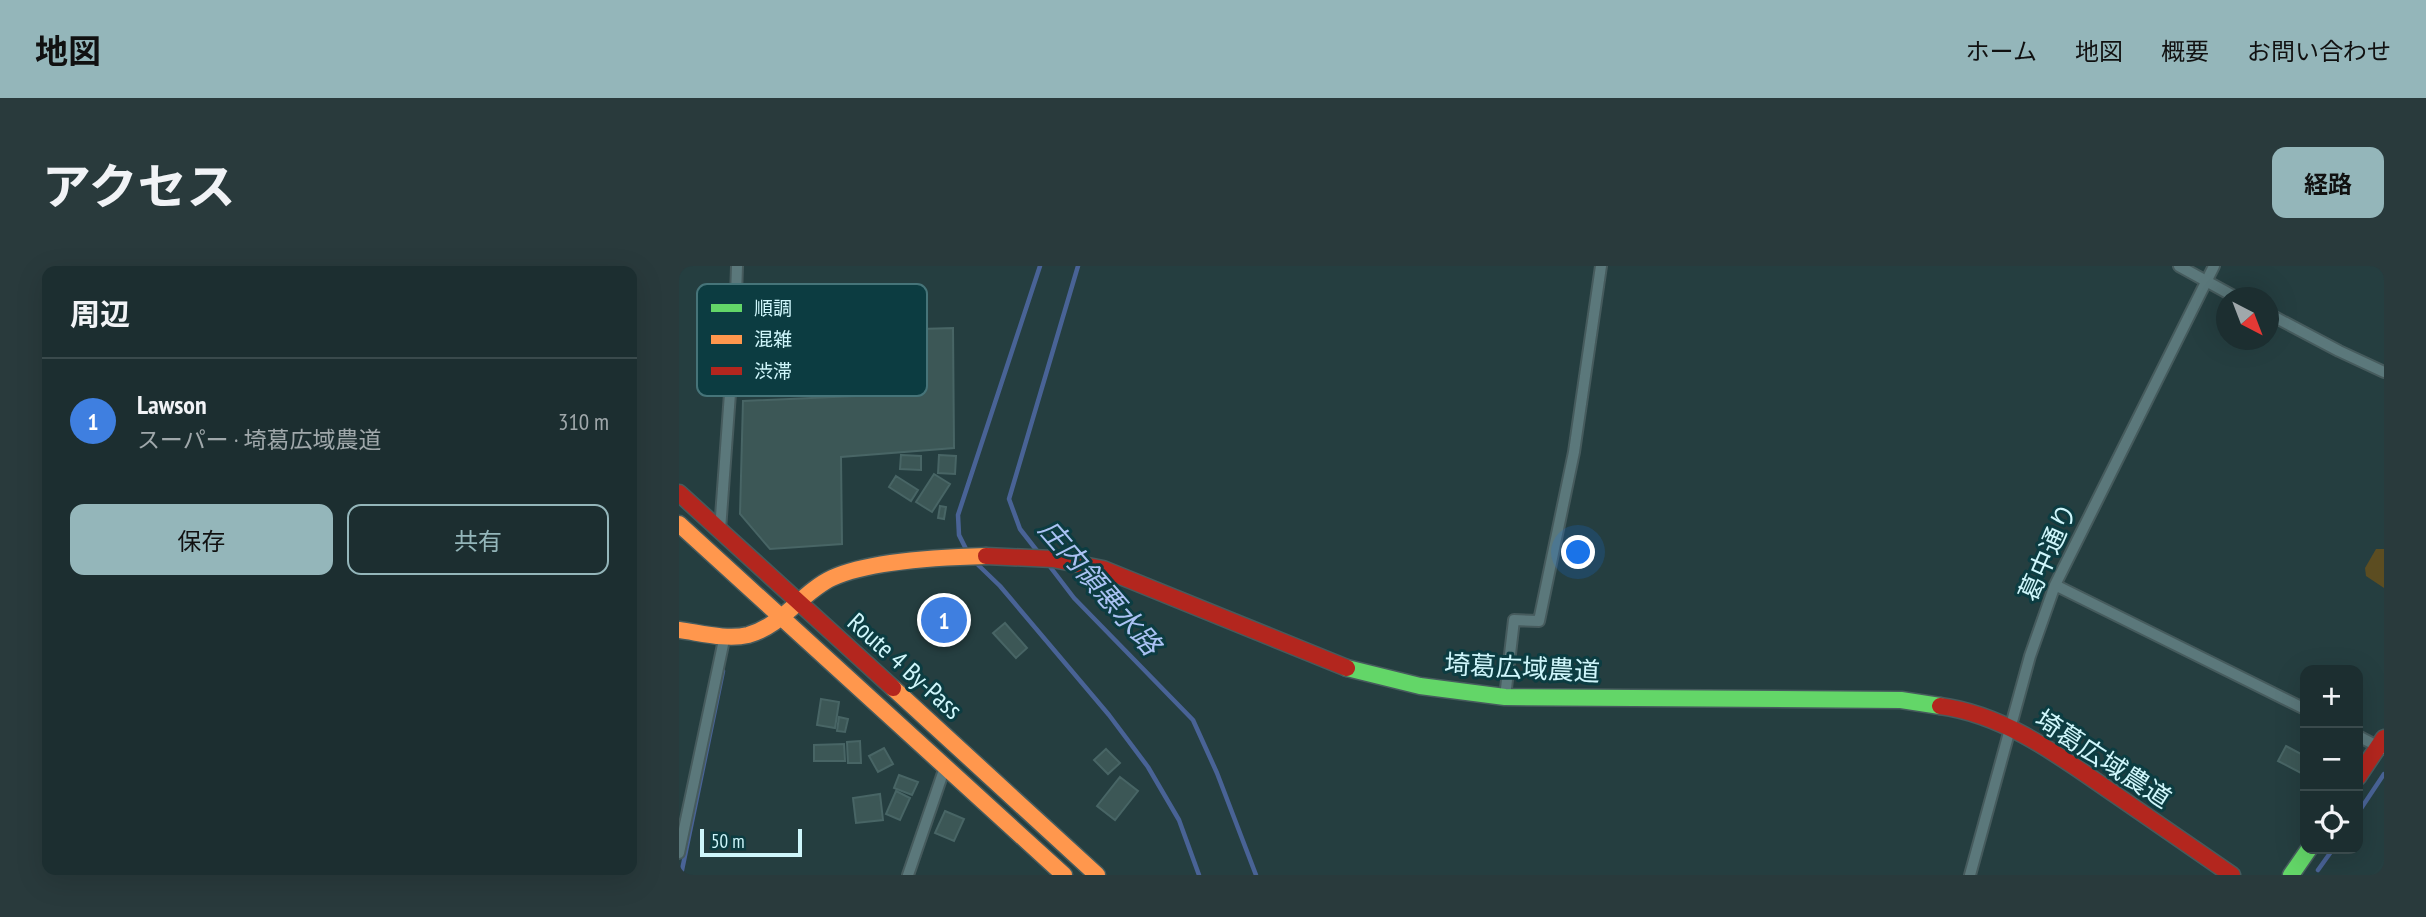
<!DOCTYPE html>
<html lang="ja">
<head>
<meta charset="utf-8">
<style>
	body { margin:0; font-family:"PT Sans Narrow","Noto Sans JP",sans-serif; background:#293a3c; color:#f1f3f6 }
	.controls { position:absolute; right:21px; bottom:21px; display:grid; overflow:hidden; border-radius:14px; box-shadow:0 7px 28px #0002 }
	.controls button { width:63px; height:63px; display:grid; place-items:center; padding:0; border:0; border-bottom:2px solid #3a4a4c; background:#1c2e30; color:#f1f3f6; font:35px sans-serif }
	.compass { position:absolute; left:1537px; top:21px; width:63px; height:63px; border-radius:50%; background:#1c2e30; box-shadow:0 7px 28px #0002; rotate:138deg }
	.scale { position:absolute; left:21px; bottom:18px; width:102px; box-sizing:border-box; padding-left:7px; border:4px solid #cff6fb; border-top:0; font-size:19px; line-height:24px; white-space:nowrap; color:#cff6fb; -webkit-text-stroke:5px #0c3c41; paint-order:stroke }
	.you { position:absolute; left:900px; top:287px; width:24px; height:24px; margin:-18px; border:5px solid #fff; border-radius:50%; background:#1a73e8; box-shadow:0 0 0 10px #1a73e833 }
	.badge { display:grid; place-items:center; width:46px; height:46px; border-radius:50%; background:#94b6ba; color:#fff; font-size:23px; font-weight:700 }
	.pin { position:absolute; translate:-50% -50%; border:4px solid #fff; box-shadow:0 2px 7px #0006 }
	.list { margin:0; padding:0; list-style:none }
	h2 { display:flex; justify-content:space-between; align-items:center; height:91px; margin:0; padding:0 28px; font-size:30px }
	h2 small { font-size:23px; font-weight:400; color:#a0a8ab }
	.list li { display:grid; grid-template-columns:46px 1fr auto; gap:21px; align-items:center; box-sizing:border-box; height:126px; padding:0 28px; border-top:2px solid #3a4a4c }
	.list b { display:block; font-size:26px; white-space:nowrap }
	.list p { margin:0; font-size:23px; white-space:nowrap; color:#a0a8ab }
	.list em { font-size:23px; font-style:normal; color:#a0a8ab }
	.actions { display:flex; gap:14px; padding:21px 28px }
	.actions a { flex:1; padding:16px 0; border:2px solid #94b6ba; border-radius:14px; text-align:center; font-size:24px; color:#94b6ba }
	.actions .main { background:#94b6ba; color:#111 }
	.icon { flex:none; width:38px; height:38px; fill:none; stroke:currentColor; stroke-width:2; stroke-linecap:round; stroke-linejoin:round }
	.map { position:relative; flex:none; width:1705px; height:609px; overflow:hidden; border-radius:14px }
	header { display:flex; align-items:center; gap:42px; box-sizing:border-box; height:98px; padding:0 35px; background:#94b6ba; color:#111 }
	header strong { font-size:33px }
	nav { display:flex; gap:38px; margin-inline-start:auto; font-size:24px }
	.intro { display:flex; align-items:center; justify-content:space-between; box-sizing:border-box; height:168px; padding:0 42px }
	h1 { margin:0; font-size:49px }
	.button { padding:18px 32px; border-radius:14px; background:#94b6ba; color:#111; font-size:24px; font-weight:700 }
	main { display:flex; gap:42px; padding:0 42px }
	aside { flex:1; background:#1c2e30; border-radius:14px; box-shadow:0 7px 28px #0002 }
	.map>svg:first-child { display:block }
	.green { fill:#5c4d21 }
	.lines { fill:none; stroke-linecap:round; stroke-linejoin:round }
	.stream { stroke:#496396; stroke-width:4.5 }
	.building { fill:#3c5756; stroke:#486565; stroke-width:2 }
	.street-casing { stroke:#465b5d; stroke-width:14 }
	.fast-casing { stroke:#465b5d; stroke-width:19 }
	.slow-casing { stroke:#465b5d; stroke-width:19 }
	.jam-casing { stroke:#465b5d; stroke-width:19 }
	.street { stroke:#5b787b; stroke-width:10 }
	.fast { stroke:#63d668; stroke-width:16 }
	.slow { stroke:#ff974d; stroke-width:16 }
	.jam { stroke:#b3261e; stroke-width:16 }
	.labels { text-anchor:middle; stroke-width:6; stroke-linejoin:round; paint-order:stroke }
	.street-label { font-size:26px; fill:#cff6fb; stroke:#0c3c41 }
	.water-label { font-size:28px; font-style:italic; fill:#aac2f3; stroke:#0c3c41 }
	.key { fill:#0c3c41; stroke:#467479; stroke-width:2 }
	.key-label { font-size:19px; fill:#cff6fb }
</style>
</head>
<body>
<header>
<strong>地図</strong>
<nav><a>ホーム</a><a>地図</a><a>概要</a><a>お問い合わせ</a></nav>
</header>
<div class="intro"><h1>アクセス</h1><a class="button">経路</a></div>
<main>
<aside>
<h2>周辺<small></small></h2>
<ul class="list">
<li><span class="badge" style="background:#3f7fe0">1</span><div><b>Lawson</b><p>スーパー · 埼葛広域農道</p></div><em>310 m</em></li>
</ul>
<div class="actions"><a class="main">保存</a><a>共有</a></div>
</aside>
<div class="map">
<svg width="1705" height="609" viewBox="0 0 1705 609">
	<rect width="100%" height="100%" fill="#253e40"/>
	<path class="green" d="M1697,283H1705V322L1687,310L1686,302Z"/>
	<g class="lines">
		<path class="stream" d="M359,286L341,263L330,233L399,0
			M289,287L280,269L279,249L361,0
			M294,294L321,320L430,449L469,501L500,554L520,609
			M369,298L395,332L514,454L538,507L577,609
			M1679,547L1705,508
			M1639,604L1654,583
			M2,609L44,405"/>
	</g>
	<path class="building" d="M274,62L275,182L162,191L163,278L91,283L61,248L64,135L176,130L173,65Z
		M222,189L242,190V204L221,203Z
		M260,189L277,190L276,208L259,207Z
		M255,208L271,218L253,246L237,236Z
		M217,210L239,224L232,235L210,221Z
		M261,240L267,241L265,253L259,252Z
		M256,332L287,361L271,378L240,349Z
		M326,357L348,382L337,392L314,367Z
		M142,433L160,436L156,462L138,459Z
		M160,451L169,453L166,466L158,465Z
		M181,475L182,497H169L168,476Z
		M165,478L166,495H135V479Z
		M1607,480L1626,490V509L1599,495Z
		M205,482L214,498L199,506L190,490Z
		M427,483L441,497L429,508L415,494Z
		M220,509L239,516L233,529L215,522Z
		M441,511L459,525L436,554L418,540Z
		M217,525L231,532L221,554L207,548Z
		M201,528L204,554L177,557L174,532Z
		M266,545L285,553L275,575L256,567Z"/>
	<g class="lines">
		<g class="street-casing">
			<path id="street" d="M1500,0L1558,32
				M1590,48L1660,85L1705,106
				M41,264L56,59L58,0
				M1376,319L1626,443
				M826,431L835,354L860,355L895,186L922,0
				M1679,470L1704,483
				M0,587L46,369
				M229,609L266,501
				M1291,609L1351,390L1376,319L1535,0"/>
		</g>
		<g class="fast-casing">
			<path id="fast" d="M668,402L741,420L826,431L1222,434L1261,440
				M1612,609L1630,583"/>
		</g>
		<g class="slow-casing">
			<path id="slow" d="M0,258L385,609
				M0,364C22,367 48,374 69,369C103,360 123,326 153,312C190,295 266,291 307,290
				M214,422L418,609"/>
		</g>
		<g class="jam-casing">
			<path id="jam" d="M0,227L214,422
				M307,290L374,293L424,303L668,402
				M1261,440C1328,449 1383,492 1437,529C1476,556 1514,582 1553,609
				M1679,511L1705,472"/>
		</g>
		<use href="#street" class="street"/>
		<use href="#fast" class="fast"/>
		<use href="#slow" class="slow"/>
		<use href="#jam" class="jam"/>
	</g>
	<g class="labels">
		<g class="street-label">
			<text transform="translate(1369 286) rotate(-66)" y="9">葛中通り</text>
			<text transform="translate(226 400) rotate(42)" y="9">Route 4 By-Pass</text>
			<text transform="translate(843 402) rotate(3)" y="9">埼葛広域農道</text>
			<text transform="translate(1424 493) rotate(33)" y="9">埼葛広域農道</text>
		</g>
		<g class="water-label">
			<text transform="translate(421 321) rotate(49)" y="10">庄内領悪水路</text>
		</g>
	</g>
	<rect x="18" y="18" width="230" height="112" rx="10" class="key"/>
	<rect x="32" y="38" width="31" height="8" fill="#63d668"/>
	<rect x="32" y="69" width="31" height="9" fill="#ff974d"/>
	<rect x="32" y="101" width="31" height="8" fill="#b3261e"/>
	<g class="key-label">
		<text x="75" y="49">順調</text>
		<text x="75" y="80">混雑</text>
		<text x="75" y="112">渋滞</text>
	</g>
</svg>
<div class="controls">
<button>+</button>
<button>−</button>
<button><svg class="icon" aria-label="locate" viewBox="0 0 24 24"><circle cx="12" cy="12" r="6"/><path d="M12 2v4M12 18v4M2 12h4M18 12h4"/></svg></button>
</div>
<svg class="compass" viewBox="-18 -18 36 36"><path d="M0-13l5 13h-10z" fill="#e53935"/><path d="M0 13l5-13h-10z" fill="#a0a8ab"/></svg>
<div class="scale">50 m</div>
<div class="you"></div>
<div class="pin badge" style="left:265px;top:354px;background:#3f7fe0">1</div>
</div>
</main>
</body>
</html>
